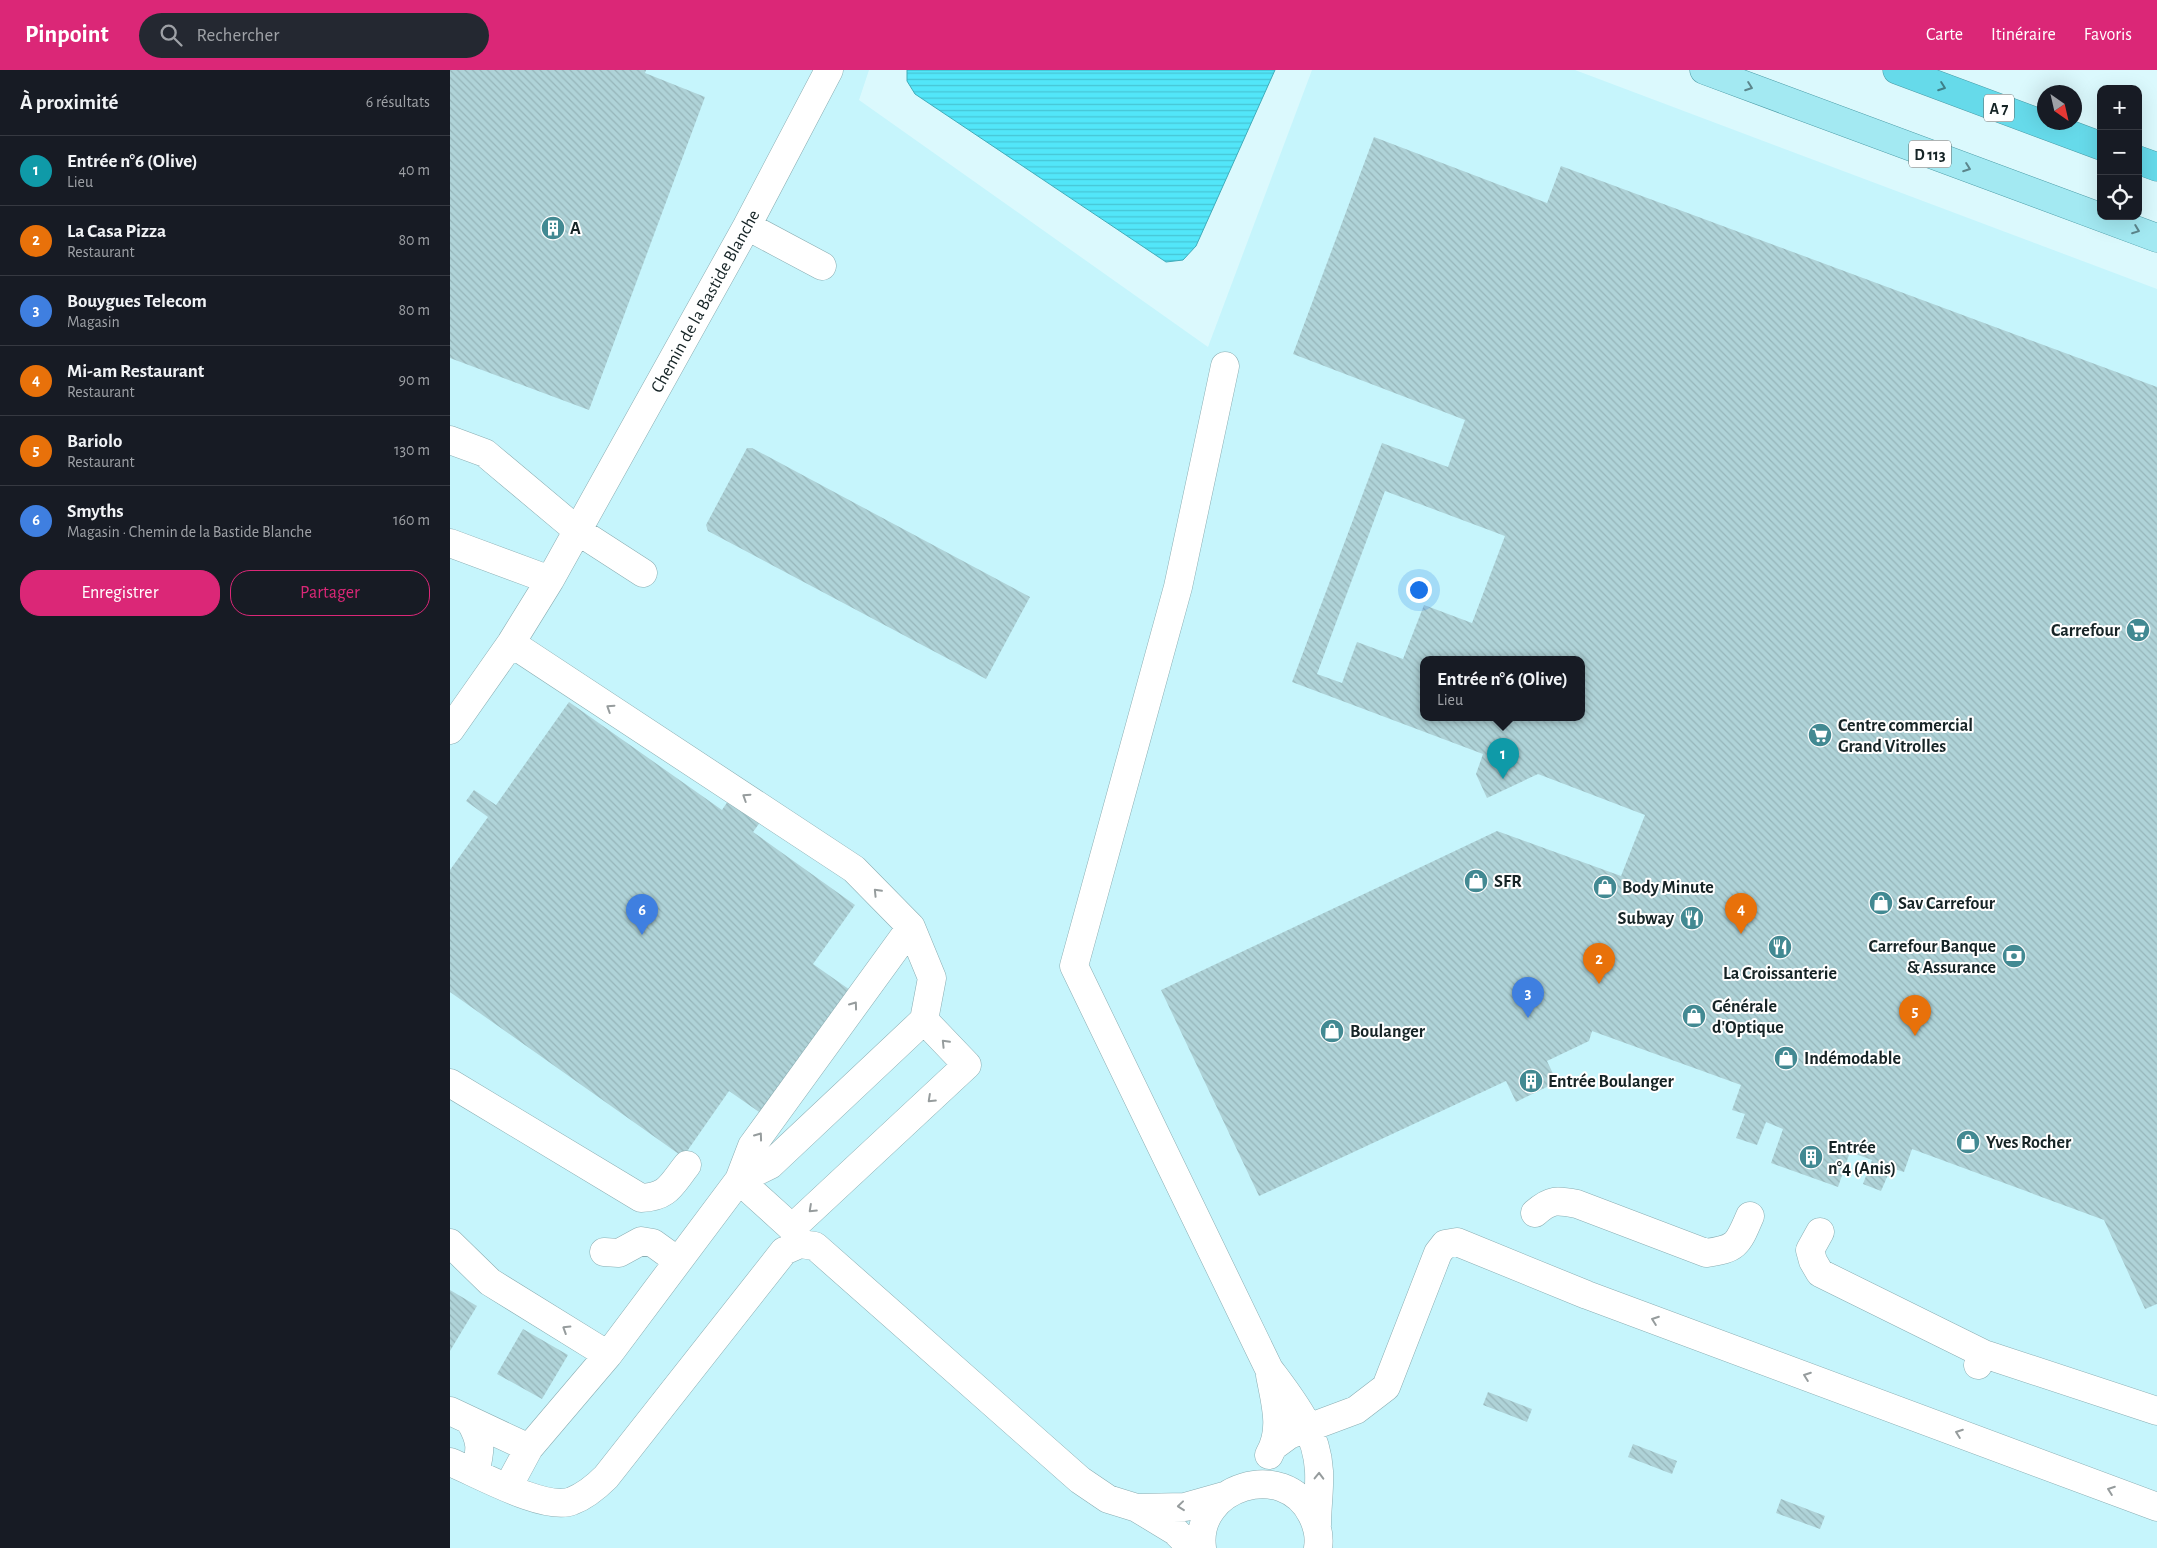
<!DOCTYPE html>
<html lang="fr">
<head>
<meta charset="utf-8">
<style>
	body { margin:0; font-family:"Alegreya Sans",sans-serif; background:#242831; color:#f1f3f6 }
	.controls { position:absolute; right:15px; top:15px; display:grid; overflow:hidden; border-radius:10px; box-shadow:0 5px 20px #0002 }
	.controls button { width:45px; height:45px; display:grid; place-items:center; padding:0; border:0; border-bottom:1px solid #363941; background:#171b24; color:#f1f3f6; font:25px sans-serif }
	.compass { position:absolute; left:1587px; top:15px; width:45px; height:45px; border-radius:50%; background:#171b24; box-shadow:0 5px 20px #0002; rotate:146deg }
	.you { position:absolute; left:968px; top:519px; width:18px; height:18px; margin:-12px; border:4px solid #fff; border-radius:50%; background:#1a73e8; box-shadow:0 0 0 8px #1a73e833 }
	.badge { display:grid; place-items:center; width:32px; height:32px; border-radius:50%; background:#db2777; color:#fff; font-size:16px; font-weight:700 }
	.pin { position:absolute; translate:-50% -41px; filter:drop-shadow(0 1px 2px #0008) }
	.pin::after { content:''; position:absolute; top:26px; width:18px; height:15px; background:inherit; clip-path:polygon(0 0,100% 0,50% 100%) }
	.popup { position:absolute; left:970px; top:586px; width:165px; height:65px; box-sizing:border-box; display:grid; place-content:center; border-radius:10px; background:#171b24; filter:drop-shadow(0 1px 4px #0005); font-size:16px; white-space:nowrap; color:#9ea1a6 }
	.popup b { font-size:19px; color:#f1f3f6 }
	.popup::after { content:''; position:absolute; left:50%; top:100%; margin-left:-10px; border:10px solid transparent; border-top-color:#171b24 }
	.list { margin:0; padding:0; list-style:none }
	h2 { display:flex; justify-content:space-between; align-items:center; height:65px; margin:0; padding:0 20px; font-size:21px }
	h2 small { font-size:16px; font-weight:400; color:#9ea1a6 }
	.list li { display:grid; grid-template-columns:32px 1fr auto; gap:15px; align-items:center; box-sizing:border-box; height:70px; padding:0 20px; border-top:1px solid #363941 }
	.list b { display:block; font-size:19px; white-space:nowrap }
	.list p { margin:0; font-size:16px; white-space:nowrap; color:#9ea1a6 }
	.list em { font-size:16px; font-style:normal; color:#9ea1a6 }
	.actions { display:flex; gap:10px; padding:15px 20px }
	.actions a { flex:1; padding:11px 0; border:1px solid #db2777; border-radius:20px; text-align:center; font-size:18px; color:#db2777 }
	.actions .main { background:#db2777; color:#fff }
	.icon { flex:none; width:28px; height:28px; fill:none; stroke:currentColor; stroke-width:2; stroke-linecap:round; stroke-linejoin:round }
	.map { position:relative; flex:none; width:1707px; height:1478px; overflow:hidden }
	header { display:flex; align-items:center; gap:30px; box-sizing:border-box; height:70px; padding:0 25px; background:#db2777; color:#fff }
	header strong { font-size:24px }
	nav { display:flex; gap:28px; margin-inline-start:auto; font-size:18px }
	.search { width:350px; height:45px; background:#242831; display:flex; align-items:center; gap:12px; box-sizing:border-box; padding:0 18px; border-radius:28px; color:#9ea1a6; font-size:19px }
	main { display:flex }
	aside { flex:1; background:#171b24 }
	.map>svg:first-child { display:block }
	.built { fill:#c6f5fc; fill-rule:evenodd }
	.water { fill:url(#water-rules); stroke:#40acba }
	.building { fill:url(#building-back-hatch); fill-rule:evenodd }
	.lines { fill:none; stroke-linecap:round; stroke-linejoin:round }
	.minor-casing { stroke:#8aadb2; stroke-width:29 }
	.major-casing { stroke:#4a9aa5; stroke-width:29 }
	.highway-casing { stroke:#4a9aa5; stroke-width:29 }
	.minor { stroke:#fff; stroke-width:28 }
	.major { stroke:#a3e9f2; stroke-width:28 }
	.highway { stroke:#66daea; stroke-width:28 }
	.oneway { stroke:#5c868c }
	.oneway2 { stroke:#3e7f88 }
	.oneway3 { stroke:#969c9d }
	.labels { text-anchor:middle; stroke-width:4; stroke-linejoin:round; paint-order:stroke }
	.shield { fill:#fff; stroke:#5c6667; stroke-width:1 }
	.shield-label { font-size:16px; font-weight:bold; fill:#162426 }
	.poi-label { font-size:18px; font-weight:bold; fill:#162426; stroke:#fff; text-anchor:start }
	.street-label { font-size:18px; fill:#162426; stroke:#fff }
</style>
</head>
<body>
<header>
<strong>Pinpoint</strong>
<div class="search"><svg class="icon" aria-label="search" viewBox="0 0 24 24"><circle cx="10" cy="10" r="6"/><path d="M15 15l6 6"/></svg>Rechercher</div>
<nav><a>Carte</a><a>Itinéraire</a><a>Favoris</a></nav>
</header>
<main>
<aside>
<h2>À proximité<small>6 résultats</small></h2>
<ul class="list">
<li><span class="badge" style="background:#0f9aa8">1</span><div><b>Entrée n°6 (Olive)</b><p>Lieu</p></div><em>40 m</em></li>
<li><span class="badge" style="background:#e8710a">2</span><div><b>La Casa Pizza</b><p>Restaurant</p></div><em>80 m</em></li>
<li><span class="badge" style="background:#3f7fe0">3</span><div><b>Bouygues Telecom</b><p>Magasin</p></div><em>80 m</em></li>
<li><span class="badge" style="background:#e8710a">4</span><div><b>Mi-am Restaurant</b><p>Restaurant</p></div><em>90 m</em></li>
<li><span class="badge" style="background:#e8710a">5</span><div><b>Bariolo</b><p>Restaurant</p></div><em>130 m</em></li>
<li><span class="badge" style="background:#3f7fe0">6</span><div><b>Smyths</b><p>Magasin · Chemin de la Bastide Blanche</p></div><em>160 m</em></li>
</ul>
<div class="actions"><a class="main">Enregistrer</a><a>Partager</a></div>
</aside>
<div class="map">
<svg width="1707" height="1478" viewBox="0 0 1707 1478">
	<defs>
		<pattern id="water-rules" width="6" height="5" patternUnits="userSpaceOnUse" patternTransform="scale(1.25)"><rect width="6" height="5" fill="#52e6f9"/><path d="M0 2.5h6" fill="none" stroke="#47c5d5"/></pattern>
		<pattern id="building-back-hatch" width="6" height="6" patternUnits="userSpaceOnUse" patternTransform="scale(1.25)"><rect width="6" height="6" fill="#afd3d8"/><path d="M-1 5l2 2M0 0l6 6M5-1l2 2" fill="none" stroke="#96b5b9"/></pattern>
	</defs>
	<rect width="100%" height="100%" fill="#dbf9fd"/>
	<path class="built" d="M0,0H419L409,30L758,277L862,0H1125L1707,219V1478H0ZM974,590H1132V648H974Z"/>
	<path class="water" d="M457,0H825L746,176L733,190L716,192L465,24L457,11Z"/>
	<path class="building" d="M0,0H196L195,3L255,27L139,340L0,288Z
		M924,67L1097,133L1111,96L1707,317V1234L1695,1239L1654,1150L1462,1079L1454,1102L1441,1098L1431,1121L1413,1114L1422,1090L1400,1082L1388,1117L1321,1093L1333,1059L1316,1052L1307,1075L1286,1068L1295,1044L1282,1040L1291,1015L1142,961L1139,971L1097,991L1107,1012L1066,1032L1056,1011L809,1126L711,920L1047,761L1171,806L1195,745L1088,704L1037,728L1026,704L1033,684L842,612L932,373L998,397L1015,350L843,284ZM935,421L1055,466L1022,553L974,535L953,589L907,572L892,613L867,604ZM974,590H1132V648H974Z
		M297,378H302L580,527L536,609L258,461L256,455Z
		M119,632L272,740L280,728L311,751L303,762L405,835L363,894L400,920L312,1044L279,1021L233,1087L0,922V800L38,747L16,731L24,720L46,735Z
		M0,1220L27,1236L0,1281Z
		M73,1259L118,1285L92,1329L47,1304Z
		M1038,1322L1082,1339L1077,1352L1033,1335Z
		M1183,1374L1227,1391L1222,1404L1178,1387Z
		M1331,1429L1375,1446L1370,1459L1326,1443Z"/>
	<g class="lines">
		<g class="minor-casing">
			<path id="minor" d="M297,156L372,196
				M775,296L728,517L624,896L819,1299C842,1330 867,1360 869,1401C870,1418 867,1437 867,1455
				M0,370L35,383L128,461L193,503
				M0,473L100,510
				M0,660L61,573L100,510L297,156L379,0
				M0,1013L191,1128C218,1127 221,1115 237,1095
				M1085,1143C1101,1129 1107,1130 1127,1134L1256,1183C1287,1179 1288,1174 1300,1146
				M342,1158L517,995L474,950
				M1370,1162L1360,1180L1363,1191L1370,1203L1534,1284
				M0,1173L40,1212L158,1285
				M350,1174L342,1158L289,1110L302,1076L461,857
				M154,1182L169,1183L191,1171L203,1173L228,1191
				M1528,1295L1534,1284L1707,1341
				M0,1341L79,1378
				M20,1351C32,1372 31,1379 25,1403
				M824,1376L839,1365L906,1340L936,1317L988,1183L995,1174L1007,1172L1137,1225L1707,1437
				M819,1385C834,1360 825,1332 820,1305
				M0,1392C27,1403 96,1442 122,1431C135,1426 146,1417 156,1407L334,1181L350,1174L365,1176L630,1410L658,1429L687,1438L725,1461L742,1478
				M58,1417L79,1378L158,1285L289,1110L320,1095L474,950L482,908L461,857L404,799L61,573
				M687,1438L735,1437L774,1426
				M752,1478C744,1417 834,1388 862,1445C867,1455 870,1466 868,1478"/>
		</g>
		<g class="major-casing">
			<path id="major" d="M1254,0L1707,168"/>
		</g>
		<g class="highway-casing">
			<path id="highway" d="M1447,0L1651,76
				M1688,90L1707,97"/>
		</g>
		<use href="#minor" class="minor"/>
		<use href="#major" class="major"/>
		<use href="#highway" class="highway"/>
	</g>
	<defs><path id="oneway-chevron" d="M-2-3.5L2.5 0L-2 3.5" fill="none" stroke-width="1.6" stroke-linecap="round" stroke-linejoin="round" transform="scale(1.25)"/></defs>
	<g class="oneway">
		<use href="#oneway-chevron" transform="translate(1299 17) rotate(20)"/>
		<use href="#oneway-chevron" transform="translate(1517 98) rotate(20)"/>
		<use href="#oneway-chevron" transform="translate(1686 160) rotate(21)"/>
	</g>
	<use class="oneway2" href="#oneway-chevron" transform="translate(1492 17) rotate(20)"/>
	<g class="oneway3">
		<use href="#oneway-chevron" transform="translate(160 638) rotate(-147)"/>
		<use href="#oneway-chevron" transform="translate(296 727) rotate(-147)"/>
		<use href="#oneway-chevron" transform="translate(427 822) rotate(-134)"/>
		<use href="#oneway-chevron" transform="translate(404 935) rotate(-54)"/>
		<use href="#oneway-chevron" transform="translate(495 973) rotate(-134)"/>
		<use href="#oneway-chevron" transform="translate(481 1029) rotate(137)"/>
		<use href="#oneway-chevron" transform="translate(309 1066) rotate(-54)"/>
		<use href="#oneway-chevron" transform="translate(362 1139) rotate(137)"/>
		<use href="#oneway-chevron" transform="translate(1205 1250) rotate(-160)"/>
		<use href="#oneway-chevron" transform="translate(116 1259) rotate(-148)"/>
		<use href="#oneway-chevron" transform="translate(1357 1306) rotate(-160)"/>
		<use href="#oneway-chevron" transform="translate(1509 1363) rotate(-160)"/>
		<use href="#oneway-chevron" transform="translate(869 1406) rotate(-89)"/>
		<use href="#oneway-chevron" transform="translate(1661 1420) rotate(-160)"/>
		<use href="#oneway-chevron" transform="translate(731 1436) rotate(174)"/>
	</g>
	<defs>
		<g id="building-disc" transform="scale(1.25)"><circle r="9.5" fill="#428992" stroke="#fff"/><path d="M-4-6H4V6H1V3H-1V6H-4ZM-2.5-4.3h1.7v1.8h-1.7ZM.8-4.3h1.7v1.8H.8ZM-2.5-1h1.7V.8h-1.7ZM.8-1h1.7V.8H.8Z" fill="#fff"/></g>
		<g id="supermarket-disc" transform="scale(1.25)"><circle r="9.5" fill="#428992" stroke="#fff"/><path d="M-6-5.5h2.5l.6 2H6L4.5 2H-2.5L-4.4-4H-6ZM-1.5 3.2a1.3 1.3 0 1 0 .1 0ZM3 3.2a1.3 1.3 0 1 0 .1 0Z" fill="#fff"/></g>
		<g id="shop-disc" transform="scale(1.25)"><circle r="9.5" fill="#428992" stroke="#fff"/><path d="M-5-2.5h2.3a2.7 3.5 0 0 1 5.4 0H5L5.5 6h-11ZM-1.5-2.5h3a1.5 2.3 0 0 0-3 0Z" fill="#fff"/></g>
		<g id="restaurant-disc" transform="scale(1.25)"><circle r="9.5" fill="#428992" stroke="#fff"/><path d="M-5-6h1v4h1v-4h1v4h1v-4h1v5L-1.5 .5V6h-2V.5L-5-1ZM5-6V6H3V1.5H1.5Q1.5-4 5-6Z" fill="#fff"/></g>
		<g id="bank-disc" transform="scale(1.25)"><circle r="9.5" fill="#428992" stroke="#fff"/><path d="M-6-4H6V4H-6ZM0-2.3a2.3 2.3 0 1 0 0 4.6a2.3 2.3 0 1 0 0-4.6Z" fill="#fff"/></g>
	</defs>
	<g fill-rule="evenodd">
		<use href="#building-disc" x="103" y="158"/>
		<use href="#supermarket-disc" x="1688" y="560"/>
		<use href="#supermarket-disc" x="1370" y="665"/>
		<use href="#shop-disc" x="1026" y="811"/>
		<use href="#shop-disc" x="1155" y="817"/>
		<use href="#shop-disc" x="1431" y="833"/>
		<use href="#restaurant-disc" x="1242" y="848"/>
		<use href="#restaurant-disc" x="1330" y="877"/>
		<use href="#bank-disc" x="1564" y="886"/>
		<use href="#shop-disc" x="1244" y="946"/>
		<use href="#shop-disc" x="882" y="961"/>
		<use href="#shop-disc" x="1336" y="988"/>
		<use href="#building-disc" x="1081" y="1011"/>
		<use href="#shop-disc" x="1518" y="1072"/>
		<use href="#building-disc" x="1361" y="1087"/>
	</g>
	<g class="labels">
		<g class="shield">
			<rect x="1534" y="24.5" width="30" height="27" rx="4"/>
			<rect x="1459" y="70.5" width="42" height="27" rx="4"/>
		</g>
		<g class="shield-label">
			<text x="1549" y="44">A 7</text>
			<text x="1480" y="90">D 113</text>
		</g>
		<g class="poi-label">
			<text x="120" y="164">A</text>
			<text x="1670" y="566" text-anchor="end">Carrefour</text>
			<text x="1388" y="661">Centre commercial<tspan x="1388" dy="21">Grand Vitrolles</tspan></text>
			<text x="1044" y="817">SFR</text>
			<text x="1172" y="823">Body Minute</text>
			<text x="1448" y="839">Sav Carrefour</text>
			<text x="1224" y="854" text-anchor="end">Subway</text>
			<text x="1546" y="882" text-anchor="end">Carrefour Banque<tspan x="1546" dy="21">&amp; Assurance</tspan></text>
			<text x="1330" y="909" text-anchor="middle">La Croissanterie</text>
			<text x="1262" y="942">Générale<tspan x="1262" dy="21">d'Optique</tspan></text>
			<text x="900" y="967">Boulanger</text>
			<text x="1354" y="994">Indémodable</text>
			<text x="1098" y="1017">Entrée Boulanger</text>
			<text x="1536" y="1078">Yves Rocher</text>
			<text x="1378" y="1083">Entrée<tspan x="1378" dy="21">n°4 (Anis)</tspan></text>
		</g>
		<g class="street-label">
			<text transform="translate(255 231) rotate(-61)" y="6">Chemin de la Bastide Blanche</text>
		</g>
	</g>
</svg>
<div class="controls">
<button>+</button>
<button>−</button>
<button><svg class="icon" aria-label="locate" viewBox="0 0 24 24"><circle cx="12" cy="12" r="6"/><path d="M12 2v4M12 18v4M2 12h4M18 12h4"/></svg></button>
</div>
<svg class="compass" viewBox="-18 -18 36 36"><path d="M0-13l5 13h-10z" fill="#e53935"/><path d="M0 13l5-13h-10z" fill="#9ea1a6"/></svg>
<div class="you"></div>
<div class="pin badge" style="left:1053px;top:709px;background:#0f9aa8">1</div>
<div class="popup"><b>Entrée n°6 (Olive)</b>Lieu</div>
<div class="pin badge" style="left:1149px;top:914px;background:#e8710a">2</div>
<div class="pin badge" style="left:1078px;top:948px;background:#3f7fe0">3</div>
<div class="pin badge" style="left:1291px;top:864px;background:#e8710a">4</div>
<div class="pin badge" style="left:1465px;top:966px;background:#e8710a">5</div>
<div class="pin badge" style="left:192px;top:865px;background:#3f7fe0">6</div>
</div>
</main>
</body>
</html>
